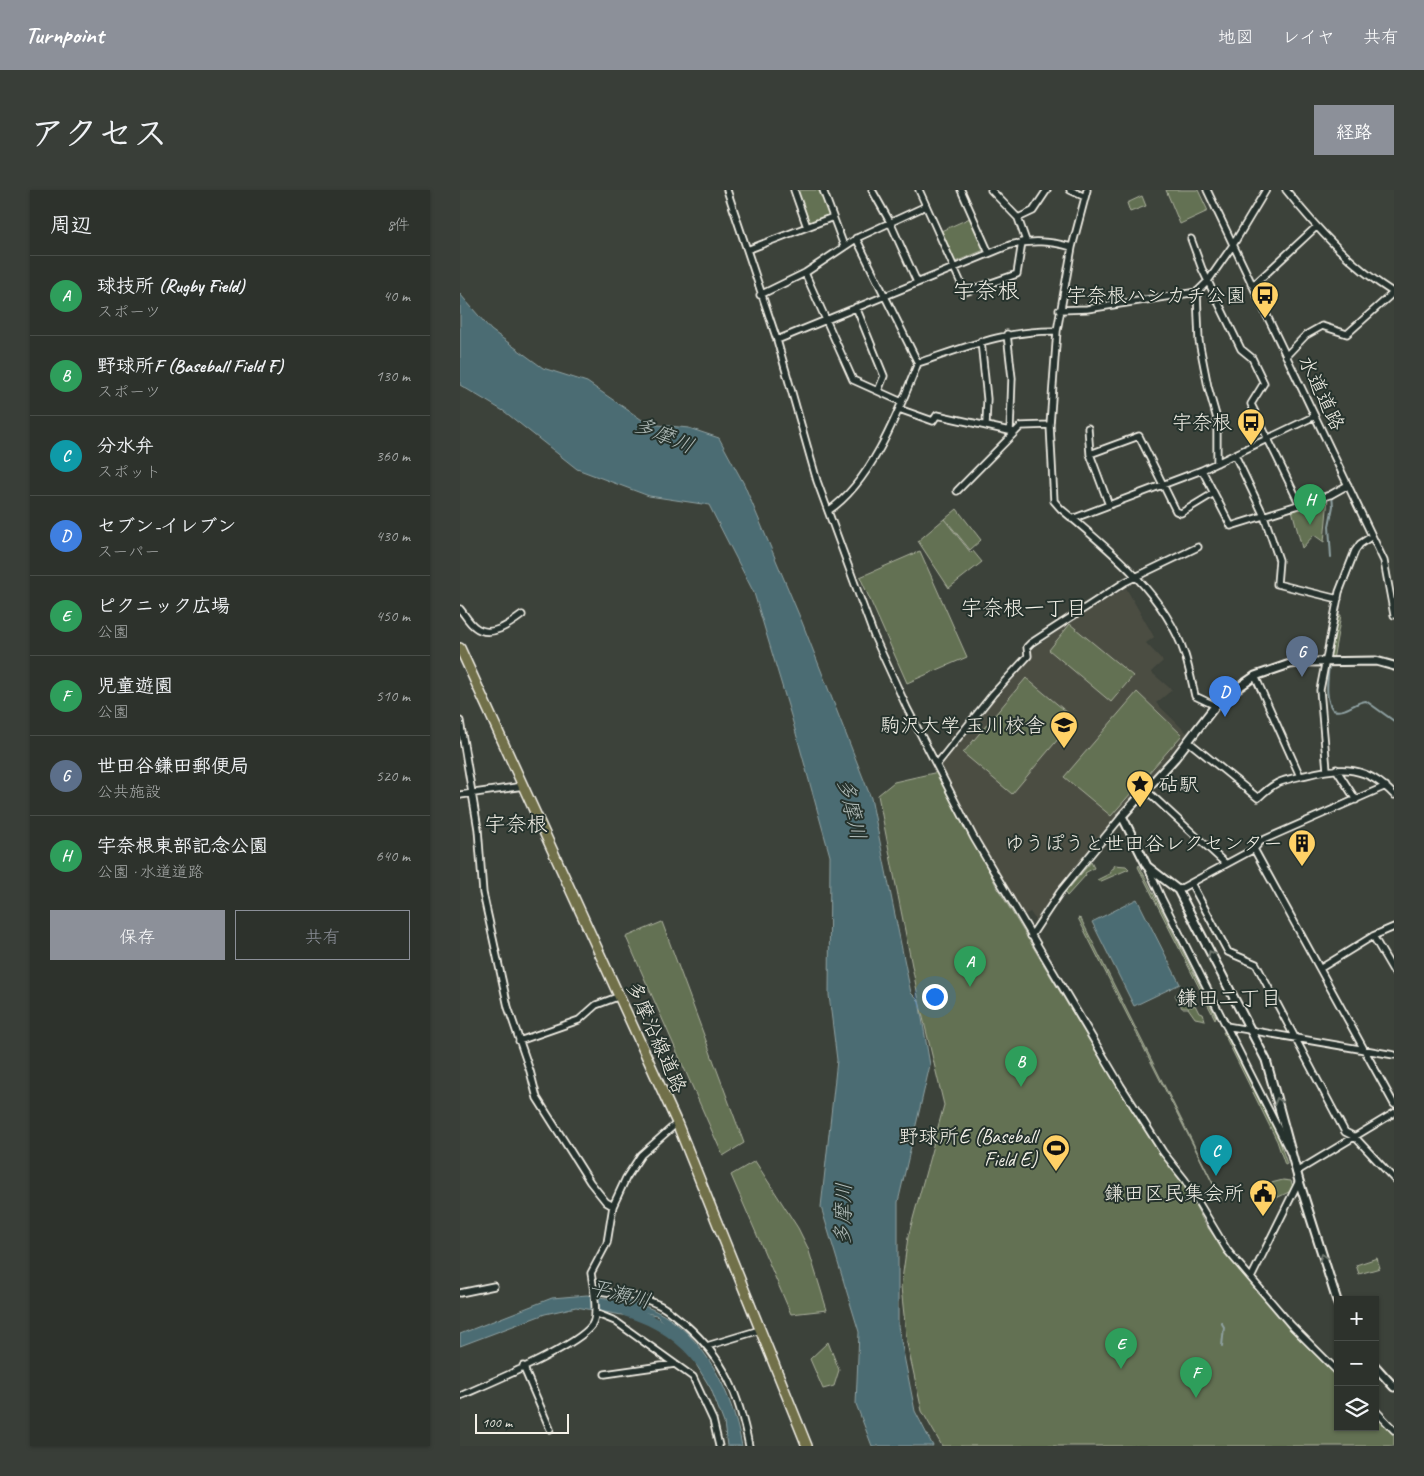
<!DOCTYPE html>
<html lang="ja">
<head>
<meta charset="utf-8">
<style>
	body { margin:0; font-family:Caveat,"Klee One",sans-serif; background:#393e38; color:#f1f3f6 }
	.controls { position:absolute; right:15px; bottom:15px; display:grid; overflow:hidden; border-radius:0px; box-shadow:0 1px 4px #0004 }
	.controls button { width:45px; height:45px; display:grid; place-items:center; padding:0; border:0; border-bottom:1px solid #484d48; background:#2d322c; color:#f1f3f6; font:25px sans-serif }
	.scale { position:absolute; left:15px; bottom:12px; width:94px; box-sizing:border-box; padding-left:5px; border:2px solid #f4f1e8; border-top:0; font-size:14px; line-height:18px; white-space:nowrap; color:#f4f1e8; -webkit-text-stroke:4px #26332d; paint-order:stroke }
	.you { position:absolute; left:474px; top:806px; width:18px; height:18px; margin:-12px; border:4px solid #fff; border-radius:50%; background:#1a73e8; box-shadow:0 0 0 8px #1a73e833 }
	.badge { display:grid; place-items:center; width:32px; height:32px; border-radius:50%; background:#8c9099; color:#fff; font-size:16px; font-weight:700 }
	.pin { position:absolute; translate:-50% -41px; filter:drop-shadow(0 1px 2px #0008) }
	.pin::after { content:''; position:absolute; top:26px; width:18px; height:15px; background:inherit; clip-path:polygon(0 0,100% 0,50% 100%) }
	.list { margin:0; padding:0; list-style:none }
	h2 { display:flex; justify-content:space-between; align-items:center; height:65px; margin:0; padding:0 20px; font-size:21px }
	h2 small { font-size:16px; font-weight:400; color:#a7aaa9 }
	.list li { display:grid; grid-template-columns:32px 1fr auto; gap:15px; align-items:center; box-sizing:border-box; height:80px; padding:0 20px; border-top:1px solid #484d48 }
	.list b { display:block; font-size:19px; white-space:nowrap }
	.list p { margin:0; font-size:16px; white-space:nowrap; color:#a7aaa9 }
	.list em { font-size:16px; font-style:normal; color:#a7aaa9 }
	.actions { display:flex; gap:10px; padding:15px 20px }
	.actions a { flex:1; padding:11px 0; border:1px solid #8c9099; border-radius:0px; text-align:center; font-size:18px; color:#8c9099 }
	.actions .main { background:#8c9099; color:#fff }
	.icon { flex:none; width:28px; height:28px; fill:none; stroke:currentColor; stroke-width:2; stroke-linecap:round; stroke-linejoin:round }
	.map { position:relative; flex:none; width:934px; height:1256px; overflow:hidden; border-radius:0px }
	header { display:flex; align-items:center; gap:30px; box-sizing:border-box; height:70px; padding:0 25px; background:#8c9099; color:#fff }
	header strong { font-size:24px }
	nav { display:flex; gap:28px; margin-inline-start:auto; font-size:18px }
	.intro { display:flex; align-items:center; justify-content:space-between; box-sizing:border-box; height:120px; padding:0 30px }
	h1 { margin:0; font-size:35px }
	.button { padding:12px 22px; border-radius:0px; background:#8c9099; color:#fff; font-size:18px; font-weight:700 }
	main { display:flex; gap:30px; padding:0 30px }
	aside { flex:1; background:#2d322c; border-radius:0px; box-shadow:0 1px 4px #0004 }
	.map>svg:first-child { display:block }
	.built { fill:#4b4d43 }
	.green { fill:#637153; stroke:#acb19e }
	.water { fill:#4c6c73; stroke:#8fa1a2 }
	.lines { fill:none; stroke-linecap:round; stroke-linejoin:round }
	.stream { stroke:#8fa1a2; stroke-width:2 }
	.river { stroke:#4c6c73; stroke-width:11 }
	.minor-casing { stroke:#f4f1e8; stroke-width:9 }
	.tertiary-casing { stroke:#f4f1e8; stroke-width:11 }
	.primary-casing { stroke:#f4f1e8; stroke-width:12 }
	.minor { stroke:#26332d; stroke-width:5.5 }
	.tertiary { stroke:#26332d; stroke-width:7 }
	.primary { stroke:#71704a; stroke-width:9 }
	.oneway { stroke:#6e766e }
	.labels { text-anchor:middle; stroke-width:4; stroke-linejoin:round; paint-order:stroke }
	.poi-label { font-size:20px; fill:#f4f1e8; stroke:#26332d; text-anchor:end }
	.street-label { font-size:20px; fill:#f4f1e8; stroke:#26332d }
	.water-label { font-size:21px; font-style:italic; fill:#b1bcb9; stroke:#26332d }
	.neighbourhood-label { font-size:21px; fill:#f4f1e8; stroke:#26332d }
	.quarter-label { font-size:22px; fill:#f4f1e8; stroke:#26332d }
</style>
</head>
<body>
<header>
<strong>Turnpoint</strong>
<nav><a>地図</a><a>レイヤ</a><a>共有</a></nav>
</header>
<div class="intro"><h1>アクセス</h1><a class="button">経路</a></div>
<main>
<aside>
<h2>周辺<small>8件</small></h2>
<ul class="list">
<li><span class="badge" style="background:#2e9e5b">A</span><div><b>球技所 (Rugby Field)</b><p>スポーツ</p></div><em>40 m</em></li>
<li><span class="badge" style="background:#2e9e5b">B</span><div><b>野球所F (Baseball Field F)</b><p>スポーツ</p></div><em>130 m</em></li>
<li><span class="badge" style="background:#0f9aa8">C</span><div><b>分水弁</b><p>スポット</p></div><em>360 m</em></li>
<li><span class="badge" style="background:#3f7fe0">D</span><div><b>セブン-イレブン</b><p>スーパー</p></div><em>430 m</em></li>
<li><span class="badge" style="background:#2e9e5b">E</span><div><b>ピクニック広場</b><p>公園</p></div><em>450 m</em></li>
<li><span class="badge" style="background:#2e9e5b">F</span><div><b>児童遊園</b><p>公園</p></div><em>510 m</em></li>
<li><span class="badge" style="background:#5c6f8a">G</span><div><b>世田谷鎌田郵便局</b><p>公共施設</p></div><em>520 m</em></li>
<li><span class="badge" style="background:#2e9e5b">H</span><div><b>宇奈根東部記念公園</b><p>公園 · 水道道路</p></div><em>640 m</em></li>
</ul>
<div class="actions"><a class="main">保存</a><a>共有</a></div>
</aside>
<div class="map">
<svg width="934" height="1256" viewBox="0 0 934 1256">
	<rect width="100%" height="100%" fill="#3c423a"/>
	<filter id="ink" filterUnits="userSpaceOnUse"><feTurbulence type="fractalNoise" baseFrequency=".02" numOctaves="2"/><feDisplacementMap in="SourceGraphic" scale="10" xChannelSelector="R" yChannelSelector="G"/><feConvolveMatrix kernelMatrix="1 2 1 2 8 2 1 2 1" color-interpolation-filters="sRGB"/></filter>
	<g filter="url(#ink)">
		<path class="built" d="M666,398L694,447L686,453L703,471L691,482L712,500L696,513L727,543L600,696L577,732L570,722L563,726L519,649L481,574L535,507L572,467V459L628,420Z"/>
		<path class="green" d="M336,0H361L369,23L368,27L351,33L348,31Z
			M706,0H738L748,21L720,34Z
			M682,6L686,16L670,22L667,13Z
			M510,28L524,60L495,72L481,41Z
			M868,308L864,352L854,345L842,358L832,320Z
			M497,319L521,350L510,360L485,329Z
			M484,329L511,363L513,361L522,372L489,398L458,351Z
			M460,361L507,467L447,493L400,387Z
			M875,424L881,425L873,470H866Z
			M610,434L673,486L651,512L589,460Z
			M566,488L615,529L552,604L503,563Z
			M677,502L722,545L651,626L604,587Z
			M478,582L537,697L662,905L694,955L727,1000L744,1032L767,1065L807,1113L878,1186V1237H915V1225L934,1246V1256H482L462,1221L447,1153L441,1097L448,1047L484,915L459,811L418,605L434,592Z
			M631,672L634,678L625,683L626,685L607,706L605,703Z
			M654,675L666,676L669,679L639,692L637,690L651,683L650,680L654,678Z
			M679,675L756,827L755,829L678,677Z
			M618,728L621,729L762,1011L761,1010Z
			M202,732L284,953L263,966L166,747Z
			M729,798V801L724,805L731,817L735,815L739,823L743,824L745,830L735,828L728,818H722L715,805Z
			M763,842H765L819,949L827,974L825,975L817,951Z
			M295,971L338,1038L348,1058L367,1120L331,1124L271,985Z
			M823,990L831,991L833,997L831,1001L806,1013L816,1007L815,1001H811V993Z
			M917,1068L920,1078L899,1084L896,1075Z
			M368,1152L379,1180L374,1196L363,1199L350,1169Z"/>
		<path class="water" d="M0,104L31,140L83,178L127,192L188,234L229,238L259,248L284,294L342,432L411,608L451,803L459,811L470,875L438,1012V1136L455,1221L473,1256H412L396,1214L399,1142L361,1017L377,870L369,805L370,666L332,529L294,403L249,315L189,306L117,279L45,222L0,195Z
			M677,709L720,794L674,816L632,732Z
			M127,1105C148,1109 174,1110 194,1120C245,1144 272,1203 282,1256H267L264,1233L251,1199L237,1176L231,1158L196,1125L186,1123L173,1127L116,1117L85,1124L0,1156V1144L92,1108Z"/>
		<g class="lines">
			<path class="stream" d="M871,367L869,336L873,316L872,305
				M869,474C868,489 864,508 873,520C885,524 894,512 906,511L934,531
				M761,1132L764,1137L762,1156"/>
			<path class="river" d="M166,1121C196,1130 223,1147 242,1173"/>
			<g class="minor-casing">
				<path id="minor" d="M267,0L317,150L357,291L414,446L447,518L514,648L661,896L703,962L725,990L767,1060L831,1135L878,1182
					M334,0L347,37
					M363,0L384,56
					M412,0L430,32L457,92
					M459,0L505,102L557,84L562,52
					M501,0L529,63
					M531,0L558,28L566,51
					M610,0L625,7
					M627,0L612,57L597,141L590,235L594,311L601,319C648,358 705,404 725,465C729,478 732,492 735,506L756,516
					M747,0L924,371L934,425
					M826,0C857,39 891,76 934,103
					M558,28L573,21L587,0
					M731,49L742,79L781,159L792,168L804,193L791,214L840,315
					M287,60L373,27
					M345,83L393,190L442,212
					M791,94L797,92L856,37
					M300,105L345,83L399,47L466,16
					M396,117L424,186L418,201
					M599,120L627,119L737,102
					M547,144L552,188L550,241
					M317,150L550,55C572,50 590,51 612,57
					M521,151L527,209L526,236
					M826,166L846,145L862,136L887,144L933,103
					M458,173C506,157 546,140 597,141
					M439,219L473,231L477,225L554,242
					M628,238L630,264L649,315
					M630,264L679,246L716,321L721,323L754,303
					M775,265L804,326L819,370L817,394L878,409
					M757,273V229L748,197L739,151L737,102L748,91L773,55L806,0
					M742,280L771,336L870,305L888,295
					M497,301L561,236L590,235
					M368,321C412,292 439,220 458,173L396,48
					M612,329L742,280L855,226
					M0,419C5,425 9,433 15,437C30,449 50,434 62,425
					M795,486L840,586
					M0,531L18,639L23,703L48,817L70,881L77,908L130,992L146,1012L153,1016
					M729,552L798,608C817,590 821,591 846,585C882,576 907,576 934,605
					M477,574L533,504L568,466L567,457L571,453L665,392L738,357
					M876,579L896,610
					M867,580L860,500L879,402L895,361L900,354L912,346
					M686,600L766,674
					M0,605L64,596
					M794,659L934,914
					M688,678L702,709L830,962
					M731,693L768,762L796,774L885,942L895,947L934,989
					M718,700L794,659L801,651L926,596
					M571,746L600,702L662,626
					M913,746L934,782
					M861,778L913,746L934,737
					M766,836L934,865
					M59,851L119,830L136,815L160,806
					M836,982L934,923
					M791,1088L839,991
					M134,1100C155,1104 178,1105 197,1114C207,1118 216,1127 225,1134C265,1169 279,1205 289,1256
					M0,1103L34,1096
					M135,1123L155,1131L233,1187L253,1230L259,1256
					M247,1156L300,1140
					M63,1176L90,1239
					M145,1184L215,1174
					M0,1206C27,1194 117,1157 132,1135C139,1125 133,1095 131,1083L147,1053L153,1016L166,988L181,965L217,933
					M915,1220L934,1240"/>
			</g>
			<g class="tertiary-casing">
				<path id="tertiary" d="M878,1114L839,991L806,870L718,700L687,676L662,626L715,568L759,511L795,486L830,474L848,472L916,471L934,476
					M915,1176L934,1197"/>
			</g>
			<g class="primary-casing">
				<path id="primary" d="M0,458L217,933L347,1256"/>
			</g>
			<use href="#minor" class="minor"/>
			<use href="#tertiary" class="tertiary"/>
			<use href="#primary" class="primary"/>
		</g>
		<defs><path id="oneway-chevron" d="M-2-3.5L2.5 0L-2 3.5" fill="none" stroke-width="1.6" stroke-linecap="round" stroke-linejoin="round" transform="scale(1.25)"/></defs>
		<g class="oneway">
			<use href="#oneway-chevron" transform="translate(751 764) rotate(-118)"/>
			<use href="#oneway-chevron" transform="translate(818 911) rotate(-106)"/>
			<use href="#oneway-chevron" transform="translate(863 1067) rotate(-108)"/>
		</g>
	</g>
	<defs>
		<g id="bus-pin" transform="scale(1.4375)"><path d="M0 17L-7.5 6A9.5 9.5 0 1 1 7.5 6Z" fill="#ffd166" stroke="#26332d"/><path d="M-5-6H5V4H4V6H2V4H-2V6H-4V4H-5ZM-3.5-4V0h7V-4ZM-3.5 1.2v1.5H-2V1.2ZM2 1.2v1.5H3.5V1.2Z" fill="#111"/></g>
		<g id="university-pin" transform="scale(1.4375)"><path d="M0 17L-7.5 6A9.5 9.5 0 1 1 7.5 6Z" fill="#ffd166" stroke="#26332d"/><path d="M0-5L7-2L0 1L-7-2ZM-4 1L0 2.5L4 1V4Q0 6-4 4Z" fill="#111"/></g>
		<g id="sight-pin" transform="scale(1.4375)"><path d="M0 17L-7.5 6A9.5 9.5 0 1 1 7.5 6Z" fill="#ffd166" stroke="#26332d"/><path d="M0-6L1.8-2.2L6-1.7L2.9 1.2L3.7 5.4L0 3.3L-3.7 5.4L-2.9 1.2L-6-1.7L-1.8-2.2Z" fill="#111"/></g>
		<g id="building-pin" transform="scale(1.4375)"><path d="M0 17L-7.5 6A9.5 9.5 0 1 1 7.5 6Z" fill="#ffd166" stroke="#26332d"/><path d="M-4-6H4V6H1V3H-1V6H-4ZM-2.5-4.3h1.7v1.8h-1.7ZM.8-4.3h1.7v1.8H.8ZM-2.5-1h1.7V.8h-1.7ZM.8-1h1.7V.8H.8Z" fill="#111"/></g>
		<g id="stadium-pin" transform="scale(1.4375)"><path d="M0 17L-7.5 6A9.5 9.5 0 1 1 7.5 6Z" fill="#ffd166" stroke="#26332d"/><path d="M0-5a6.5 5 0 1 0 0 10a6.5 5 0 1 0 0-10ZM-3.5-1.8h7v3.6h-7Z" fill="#111"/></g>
		<g id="civic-pin" transform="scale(1.4375)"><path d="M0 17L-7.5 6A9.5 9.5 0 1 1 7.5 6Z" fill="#ffd166" stroke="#26332d"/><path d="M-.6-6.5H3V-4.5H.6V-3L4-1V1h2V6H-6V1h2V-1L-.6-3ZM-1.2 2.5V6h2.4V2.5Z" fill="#111"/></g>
	</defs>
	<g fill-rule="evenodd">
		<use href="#bus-pin" x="805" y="105"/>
		<use href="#bus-pin" x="791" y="232"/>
		<use href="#university-pin" x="604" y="535"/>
		<use href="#sight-pin" x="680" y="594"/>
		<use href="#building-pin" x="842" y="653"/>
		<use href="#stadium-pin" x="596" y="958"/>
		<use href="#civic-pin" x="803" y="1003"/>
	</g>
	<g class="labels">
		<g class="poi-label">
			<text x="786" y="112">宇奈根ハンカチ公園</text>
			<text x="772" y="239">宇奈根</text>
			<text x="585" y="542">駒沢大学 玉川校舎</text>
			<text x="699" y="601" text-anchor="start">砧駅</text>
			<text x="823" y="660">ゆうぽうと世田谷レクセンター</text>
			<text x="577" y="953">野球所E (Baseball<tspan x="577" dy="23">Field E)</tspan></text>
			<text x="784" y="1010">鎌田区民集会所</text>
		</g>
		<g class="street-label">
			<text transform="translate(862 203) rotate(64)" y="7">水道道路</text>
			<text transform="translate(197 847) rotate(66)" y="7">多摩沿線道路</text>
		</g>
		<g class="water-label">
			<text transform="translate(204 245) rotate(23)" y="7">多摩川</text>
			<text transform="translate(392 619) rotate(77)" y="7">多摩川</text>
			<text transform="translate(383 1024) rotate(-88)" y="7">多摩川</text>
			<text transform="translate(160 1104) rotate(14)" y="7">平瀬川</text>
		</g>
		<g class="neighbourhood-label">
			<text x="564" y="425">宇奈根一丁目</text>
			<text x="56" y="641">宇奈根</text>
			<text x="769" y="815">鎌田二丁目</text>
		</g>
		<g class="quarter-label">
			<text x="526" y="108">宇奈根</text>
		</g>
	</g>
</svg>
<div class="controls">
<button>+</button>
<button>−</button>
<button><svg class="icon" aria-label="layers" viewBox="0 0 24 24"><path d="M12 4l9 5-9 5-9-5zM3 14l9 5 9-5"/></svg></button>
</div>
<div class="scale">100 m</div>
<div class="you"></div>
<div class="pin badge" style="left:510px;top:797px;background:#2e9e5b">A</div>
<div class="pin badge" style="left:561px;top:897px;background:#2e9e5b">B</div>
<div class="pin badge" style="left:756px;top:986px;background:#0f9aa8">C</div>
<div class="pin badge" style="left:765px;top:527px;background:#3f7fe0">D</div>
<div class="pin badge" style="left:661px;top:1179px;background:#2e9e5b">E</div>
<div class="pin badge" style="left:736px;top:1208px;background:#2e9e5b">F</div>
<div class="pin badge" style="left:842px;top:487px;background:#5c6f8a">G</div>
<div class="pin badge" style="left:850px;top:335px;background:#2e9e5b">H</div>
</div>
</main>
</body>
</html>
